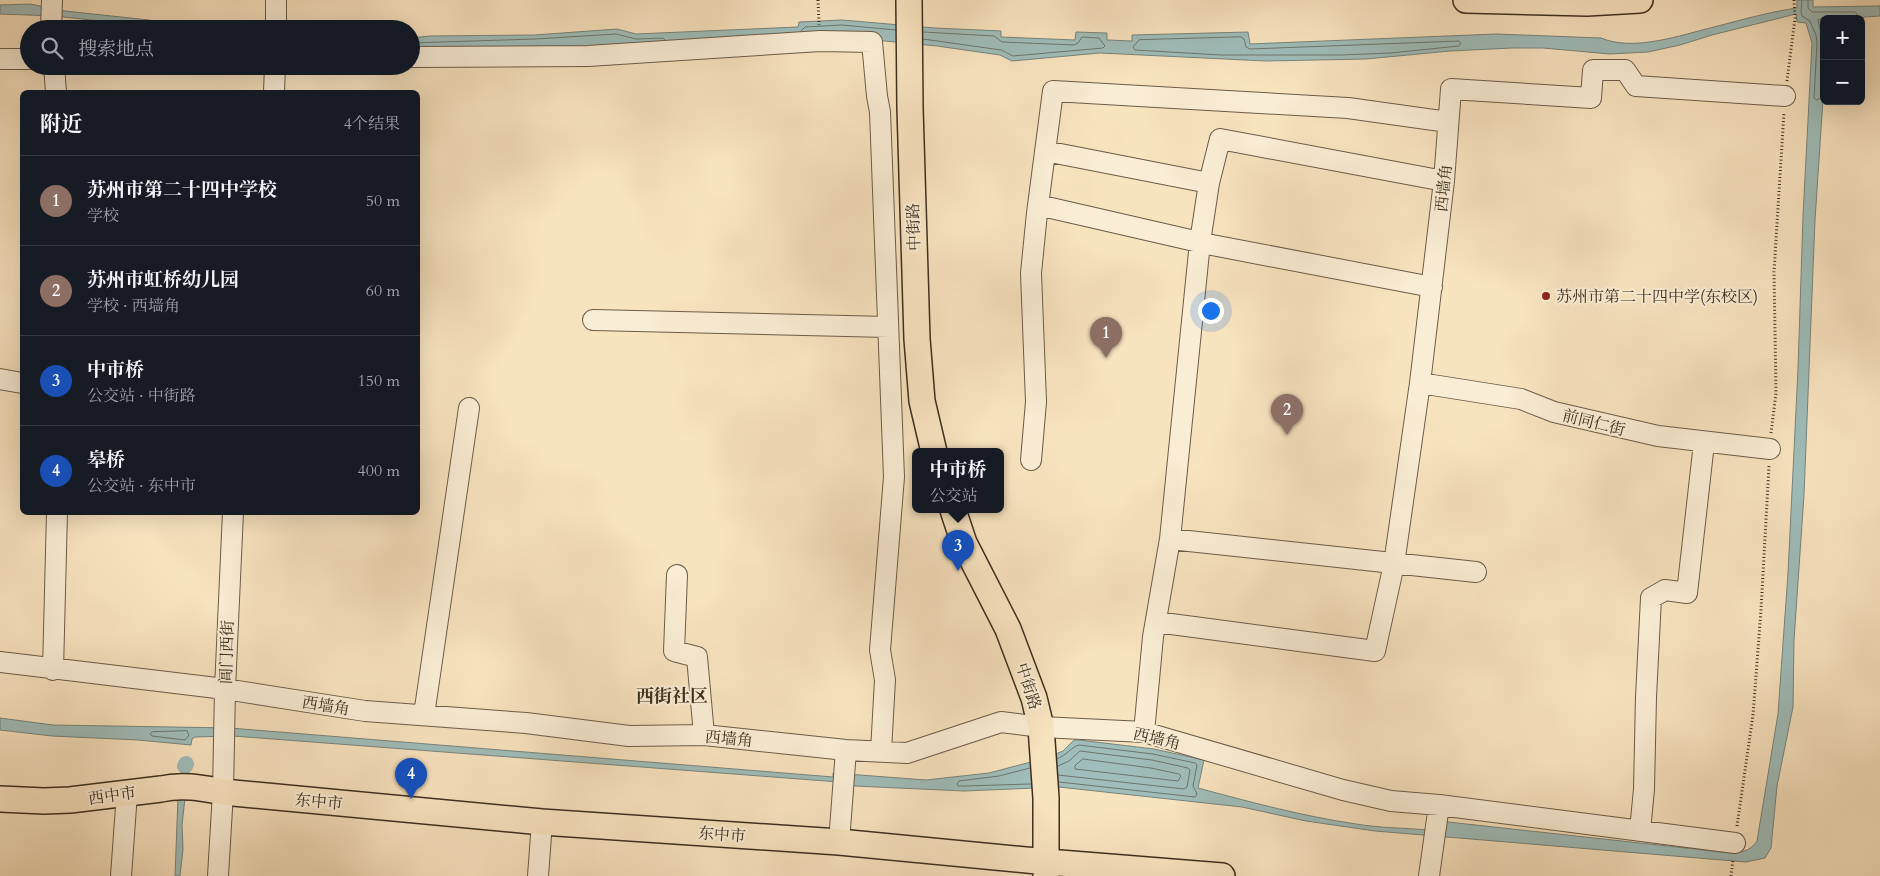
<!DOCTYPE html>
<html lang="zh">
<head>
<meta charset="utf-8">
<style>
	body { margin:0; font-family:Cardo,"Noto Serif SC",serif; background:#20242c; color:#f1f3f6 }
	.controls { position:absolute; right:15px; top:15px; display:grid; overflow:hidden; border-radius:8px; box-shadow:0 5px 20px #0002 }
	.controls button { width:45px; height:45px; display:grid; place-items:center; padding:0; border:0; border-bottom:1px solid #363941; background:#171b24; color:#f1f3f6; font:25px sans-serif }
	.you { position:absolute; left:1210px; top:310px; width:18px; height:18px; margin:-12px; border:4px solid #fff; border-radius:50%; background:#1a73e8; box-shadow:0 0 0 8px #1a73e833 }
	.badge { display:grid; place-items:center; width:32px; height:32px; border-radius:50%; background:#0b8043; color:#fff; font-size:16px; font-weight:700 }
	.pin { position:absolute; translate:-50% -41px; filter:drop-shadow(0 1px 2px #0008) }
	.pin::after { content:''; position:absolute; top:26px; width:18px; height:15px; background:inherit; clip-path:polygon(0 0,100% 0,50% 100%) }
	.popup { position:absolute; left:912px; top:448px; width:92px; height:65px; box-sizing:border-box; display:grid; place-content:center; border-radius:8px; background:#171b24; filter:drop-shadow(0 1px 4px #0005); font-size:16px; white-space:nowrap; color:#9ea1a6 }
	.popup b { font-size:19px; color:#f1f3f6 }
	.popup::after { content:''; position:absolute; left:50%; top:100%; margin-left:-10px; border:10px solid transparent; border-top-color:#171b24 }
	.list { margin:0; padding:0; list-style:none }
	h2 { display:flex; justify-content:space-between; align-items:center; height:65px; margin:0; padding:0 20px; font-size:21px }
	h2 small { font-size:16px; font-weight:400; color:#9ea1a6 }
	.list li { display:grid; grid-template-columns:32px 1fr auto; gap:15px; align-items:center; box-sizing:border-box; height:90px; padding:0 20px; border-top:1px solid #363941 }
	.list b { display:block; font-size:19px; white-space:nowrap }
	.list p { margin:0; font-size:16px; white-space:nowrap; color:#9ea1a6 }
	.list em { font-size:16px; font-style:normal; color:#9ea1a6 }
	.icon { flex:none; width:28px; height:28px; fill:none; stroke:currentColor; stroke-width:2; stroke-linecap:round; stroke-linejoin:round }
	.map { position:relative; flex:none; width:1880px; height:876px; overflow:hidden }
	.search { position:absolute; background:#171b24; box-shadow:0 5px 20px #0002; left:20px; top:20px; width:400px; height:55px; display:flex; align-items:center; gap:12px; box-sizing:border-box; padding:0 18px; border-radius:28px; color:#9ea1a6; font-size:19px }
	.panel { position:absolute; background:#171b24; box-shadow:0 5px 20px #0002; left:20px; top:90px; width:400px; height:425px; border-radius:8px }
	.map>svg:first-child { display:block }
	.water { fill:#9fbdba; stroke:#78847c }
	.lines { fill:none; stroke-linecap:round; stroke-linejoin:round }
	.shore { stroke:#6e766d; stroke-width:1 }
	.canal { stroke:#9fbdba; stroke-width:16 }
	.minor-casing { stroke:#6c5c48; stroke-width:22 }
	.major-casing { stroke:#3d2f20; stroke-width:28 }
	.path { stroke:#3d2f20; stroke-width:3; stroke-dasharray:1 2.5; stroke-linecap:butt }
	.minor { stroke:#faedd5; stroke-width:20 }
	.major { stroke:#f8e3bf; stroke-width:25 }
	.poi-dot { fill:#8f2418; stroke:#faedd5; stroke-width:2 }
	.labels { text-anchor:middle; stroke-width:4; stroke-linejoin:round; paint-order:stroke }
	.street-label { font-size:16px; fill:#3d2f20; stroke:#faedd5 }
	.poi-label { font-size:16px; fill:#3d2f20; stroke:#faedd5; text-anchor:start }
	.neighbourhood-label { font-size:18px; font-weight:bold; fill:#3d2f20; stroke:#faedd5 }
</style>
</head>
<body>
<div class="map">
<svg width="1880" height="876" viewBox="0 0 1880 876">
	<rect width="100%" height="100%" fill="#f8e3bf"/>
	<filter id="stains"><feTurbulence type="fractalNoise" baseFrequency=".004" numOctaves="4"/><feColorMatrix values="0 0 0 0 .2 0 0 0 0 .09 0 0 0 0 .02 0 0 0 .5 -.17"/></filter>
	<radialGradient id="worn" r=".72"><stop offset=".6" stop-color="#630" stop-opacity="0"/><stop offset="1" stop-color="#630" stop-opacity=".3"/></radialGradient>
	<path class="water" d="M1797,0H1813V7L1880,6V16L1865,17L1859,19H1824V84L1815,220L1804,495L1794,640L1793,707L1777,786L1771,848L1765,858L1746,862L1375,831L1306,821L1242,807L1059,787L964,791L855,786L839,782L233,736L195,737L192,739L191,745L138,740L52,736L0,730V718L53,725L230,728L833,777V773L926,780L989,773L1046,758L1063,751L1074,740H1079L1154,749L1204,760L1198,788C1250,802 1302,816 1356,824C1380,828 1405,828 1429,830L1430,820L1713,851C1728,853 1748,856 1757,841L1778,714L1788,573L1798,369L1803,216L1812,43L1806,23L1797,22L1796,14L1712,35L1680,45L1648,52L1610,54L1543,48H1512L1450,51L1366,59L1266,61L1100,53L1012,61L1000,55L937,46L864,39L411,53V38L430,36L535,35L617,29L636,34L798,27L799,22L842,20L935,28L1001,31V37L1075,40L1076,32L1107,33V40L1132,41V35L1248,32L1250,44L1496,34L1601,38C1634,52 1681,35 1714,27C1741,20 1769,12 1797,8Z
		M30,4L65,11L149,20L173,25L233,26L244,21L291,23L299,29H171L55,16L0,14V5Z
		M178,798H185L182,825L183,849L180,876H175Z"/>
	<g class="lines">
		<path class="shore" d="M1802,0L1801,12L1802,16L1810,21L1816,35L1817,43L1814,98L1817,100L1824,96
			M1808,0V8L1812,12H1855L1857,14L1856,19
			M801,31L805,27L842,25L896,30
			M923,32L994,36L1002,42L1074,45L1078,43L1082,37L1099,38L1105,46L1103,48L1013,56L1001,50L923,39
			M1241,37L1244,39L1246,47L1250,49L1459,41L1461,43L1459,46L1390,53L1341,55H1221L1135,50L1133,47L1139,40Z
			M411,43L535,39L616,34L636,39L663,38L665,40
			M1824,90L1821,88L1823,42L1818,20L1823,18L1849,19
			M187,731L189,735L185,740L152,736L150,734L152,732Z
			M1057,759C1065,756 1073,746 1079,745L1153,754L1195,763L1197,765L1193,786L1197,794L1195,797L1059,782
			M1083,759L1151,768L1179,774L1181,776L1178,781L1075,769V766Z
			M1058,766L1069,761L1080,751L1152,760L1188,768L1190,770L1187,787L1184,789L1058,775
			M1030,768L999,776L959,781L957,784L958,786H964L1031,784"/>
		<path class="canal" d="M185,766L186,764"/>
		<g class="minor-casing">
			<path id="minor" d="M276,0V29
				M51,29L52,0
				M411,57L588,56L820,41L872,42L877,96L880,112L894,477L880,650L885,680L881,751
				M0,59H29
				M54,66L56,92
				M274,92L275,66
				M1045,151L1209,183
				M1038,205L1212,245L1432,287
				M593,320L888,327
				M0,379L22,383
				M1420,383L1521,399L1554,412L1658,436L1770,449
				M1031,460L1036,402L1031,273L1037,213L1053,91L1348,108L1448,122
				M1170,539L1476,572
				M677,575L674,651L697,657L704,735
				M1156,622L1375,651L1394,564L1420,383L1444,181L1451,89L1591,98L1593,70H1625L1636,86L1785,96
				M0,662L225,689L365,711L526,723L629,736L704,735L846,750L907,753L1001,722L1041,727L1144,732L1343,790L1391,801L1439,805L1429,876
				M53,670L57,512
				M424,715L469,408
				M1144,732L1153,637L1170,539L1200,242L1209,183L1220,139L1444,181
				M1439,805L1735,843
				M1640,831L1644,789L1646,697L1651,598L1665,590L1687,593L1704,443
				M839,842L846,750
				M121,876L127,793
				M218,876L223,792L225,689L233,512
				M538,876L542,822"/>
		</g>
		<g class="major-casing">
			<path id="major" d="M909,0L910,108L917,339L922,401L934,452
				M1466,0L1587,3L1640,0
				M953,510L964,543L1008,629L1034,698L1041,727L1046,798V876
				M0,799L44,801L70,800L161,789C182,784 202,788 223,792L542,822L839,842L1047,862L1222,876"/>
		</g>
		<path class="path" d="M818,0L819,25
			M1787,81L1795,18L1794,0
			M1771,433L1776,393L1774,272L1784,112
			M1737,826L1753,715L1761,610L1769,466
			M1731,876L1733,859"/>
		<use href="#minor" class="minor"/>
		<use href="#major" class="major"/>
	</g>
	<circle class="poi-dot" cx="1546" cy="296" r="5"/>
	<g class="labels">
		<g class="street-label">
			<text transform="translate(1443 188) rotate(-84)" y="6">西墙角</text>
			<text transform="translate(913 227) rotate(-92)" y="6">中街路</text>
			<text transform="translate(1594 422) rotate(14)" y="6">前同仁街</text>
			<text transform="translate(226 652) rotate(-88)" y="6">阊门西街</text>
			<text transform="translate(1029 686) rotate(72)" y="6">中街路</text>
			<text transform="translate(326 705) rotate(9)" y="6">西墙角</text>
			<text transform="translate(729 738) rotate(5)" y="6">西墙角</text>
			<text transform="translate(1157 738) rotate(13)" y="6">西墙角</text>
			<text transform="translate(112 795) rotate(-8)" y="6">西中市</text>
			<text transform="translate(319 801) rotate(5)" y="6">东中市</text>
			<text transform="translate(722 834) rotate(4)" y="6">东中市</text>
		</g>
		<g class="poi-label">
			<text x="1556" y="302">苏州市第二十四中学(东校区)</text>
		</g>
		<g class="neighbourhood-label">
			<text x="672" y="702">西街社区</text>
		</g>
	</g>
	<rect width="100%" height="100%" filter="url(#stains)"/>
	<rect width="100%" height="100%" fill="url(#worn)"/>
</svg>
<div class="controls">
<button>+</button>
<button>−</button>
</div>
<div class="you"></div>
<div class="pin badge" style="left:1106px;top:358px;background:#8d6e63">1</div>
<div class="pin badge" style="left:1287px;top:435px;background:#8d6e63">2</div>
<div class="pin badge" style="left:958px;top:571px;background:#1a4fb4">3</div>
<div class="popup"><b>中市桥</b>公交站</div>
<div class="pin badge" style="left:411px;top:799px;background:#1a4fb4">4</div>
<div class="search"><svg class="icon" aria-label="search" viewBox="0 0 24 24"><circle cx="10" cy="10" r="6"/><path d="M15 15l6 6"/></svg>搜索地点</div>
<section class="panel">
<h2>附近<small>4个结果</small></h2>
<ul class="list">
<li><span class="badge" style="background:#8d6e63">1</span><div><b>苏州市第二十四中学校</b><p>学校</p></div><em>50 m</em></li>
<li><span class="badge" style="background:#8d6e63">2</span><div><b>苏州市虹桥幼儿园</b><p>学校 · 西墙角</p></div><em>60 m</em></li>
<li><span class="badge" style="background:#1a4fb4">3</span><div><b>中市桥</b><p>公交站 · 中街路</p></div><em>150 m</em></li>
<li><span class="badge" style="background:#1a4fb4">4</span><div><b>皋桥</b><p>公交站 · 东中市</p></div><em>400 m</em></li>
</ul>
</section>
</div>
</body>
</html>
